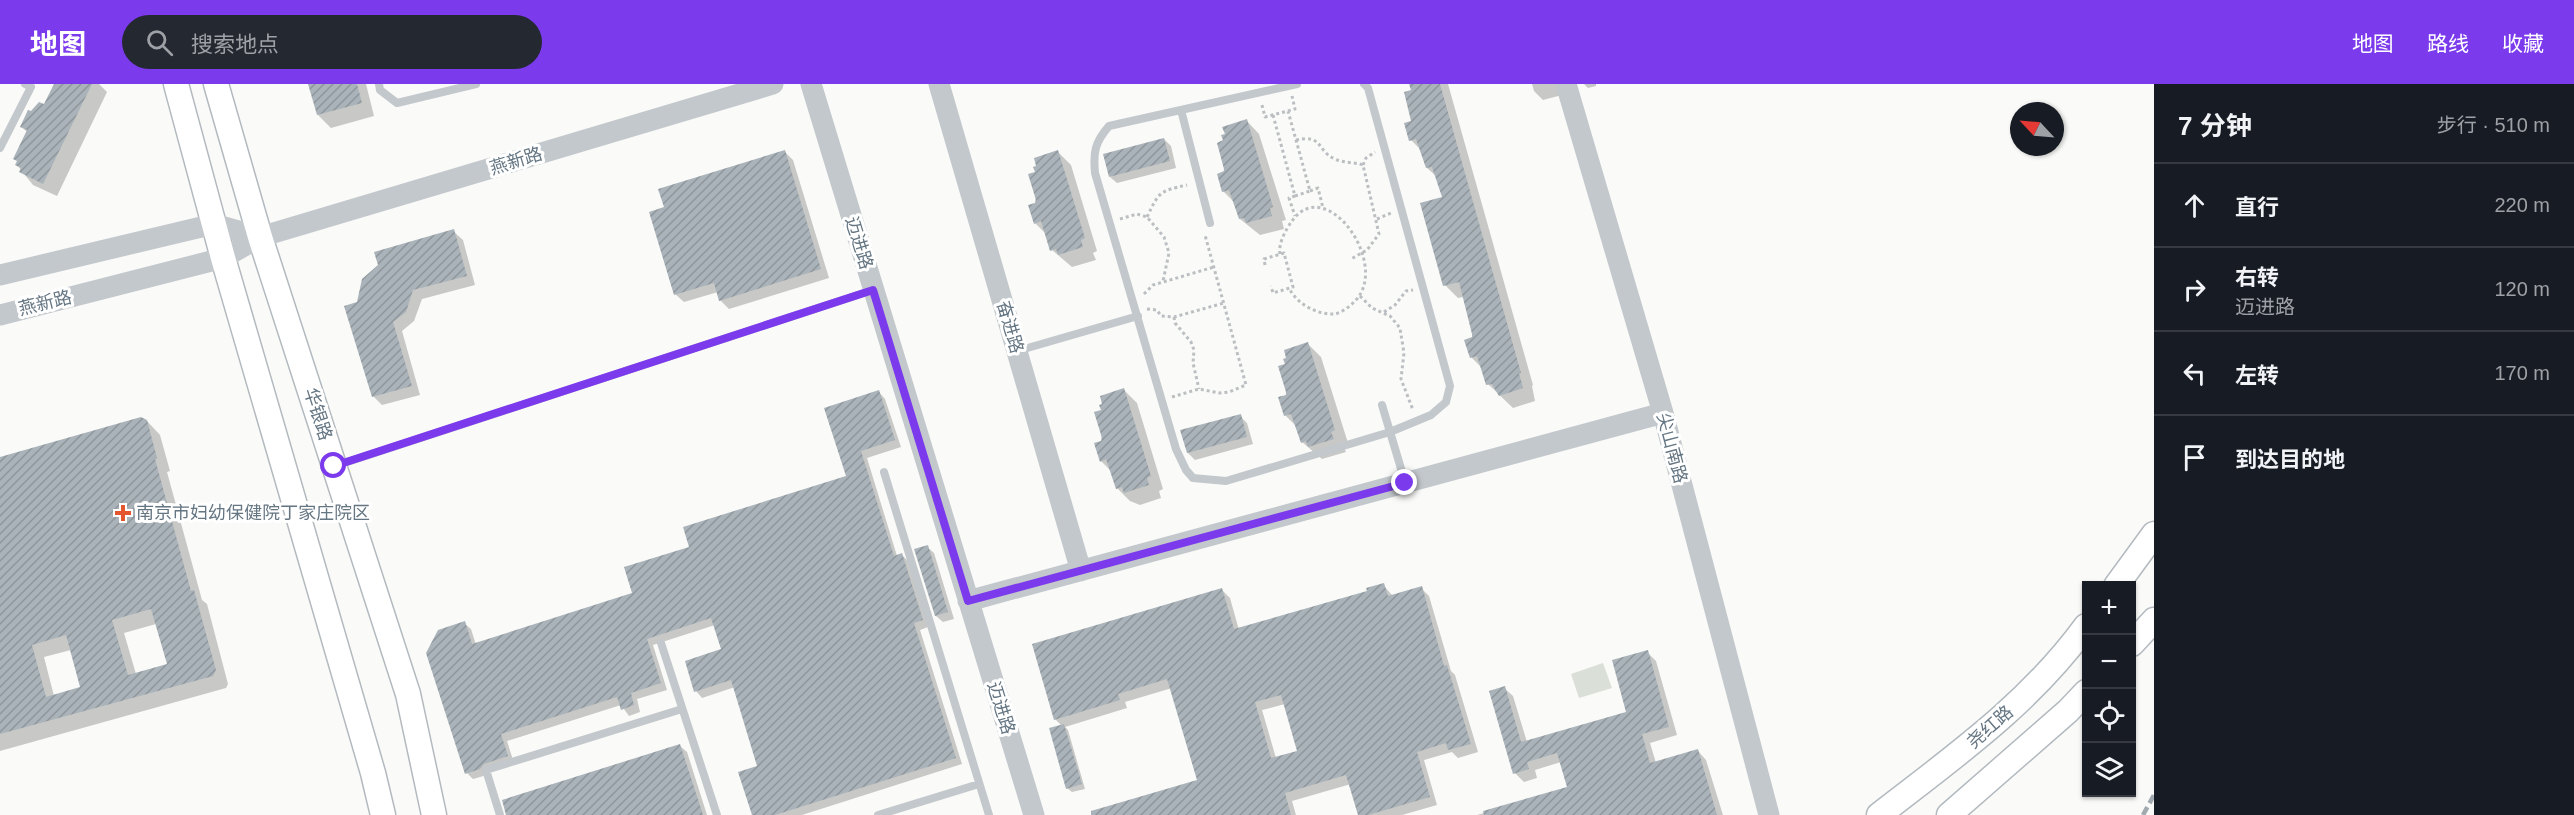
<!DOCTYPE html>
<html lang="zh">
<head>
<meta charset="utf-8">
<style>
	body { margin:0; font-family:Helvetica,"Noto Sans SC",sans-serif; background:#242831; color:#f1f3f6 }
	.controls { position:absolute; right:18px; bottom:18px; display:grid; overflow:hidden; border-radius:0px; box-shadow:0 2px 4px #0004 }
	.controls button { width:54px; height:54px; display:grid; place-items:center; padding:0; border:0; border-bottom:2px solid #363941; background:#171b24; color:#f1f3f6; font:30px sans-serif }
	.compass { position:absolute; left:2010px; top:18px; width:54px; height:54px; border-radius:50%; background:#171b24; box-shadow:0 2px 4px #0004; rotate:296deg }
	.stop { position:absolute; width:18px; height:18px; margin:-14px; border:4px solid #7c3aed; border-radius:50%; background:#fff }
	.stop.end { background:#7c3aed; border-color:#fff; box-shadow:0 2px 6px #0008 }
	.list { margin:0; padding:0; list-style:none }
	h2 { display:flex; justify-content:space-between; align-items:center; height:78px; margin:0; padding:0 24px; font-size:26px }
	h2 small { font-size:20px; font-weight:400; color:#9ea1a6 }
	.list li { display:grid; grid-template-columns:39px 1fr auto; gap:18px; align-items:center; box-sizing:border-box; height:84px; padding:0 24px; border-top:2px solid #363941 }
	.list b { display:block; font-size:22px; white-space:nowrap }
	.list p { margin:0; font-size:20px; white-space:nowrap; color:#9ea1a6 }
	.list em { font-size:20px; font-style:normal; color:#9ea1a6 }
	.icon { flex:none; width:33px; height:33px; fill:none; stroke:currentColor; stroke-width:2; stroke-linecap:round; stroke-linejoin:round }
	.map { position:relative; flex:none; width:2154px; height:731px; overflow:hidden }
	header { display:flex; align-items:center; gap:36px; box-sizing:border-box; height:84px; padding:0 30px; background:#7c3aed; color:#fff }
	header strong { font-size:28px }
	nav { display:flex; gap:33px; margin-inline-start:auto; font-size:21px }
	.search { width:420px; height:54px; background:#242831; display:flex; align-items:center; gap:15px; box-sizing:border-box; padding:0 21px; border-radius:33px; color:#9ea1a6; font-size:22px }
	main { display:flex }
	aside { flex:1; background:#171b24 }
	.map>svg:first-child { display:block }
	.pitch { fill:#dadfd7 }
	.shadow { fill:#0003; fill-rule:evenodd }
	.building { fill:url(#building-hatch); fill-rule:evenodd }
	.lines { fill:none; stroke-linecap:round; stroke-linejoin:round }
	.secondary-casing { stroke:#b3babf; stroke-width:27 }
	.path { stroke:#bbbfc2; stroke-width:3; stroke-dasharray:3 3; stroke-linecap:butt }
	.service { stroke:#c3c8cc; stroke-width:8 }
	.tertiary { stroke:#c3c8cc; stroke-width:21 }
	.secondary { stroke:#fff; stroke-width:24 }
	.rail { stroke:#a2aab0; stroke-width:4.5; stroke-dasharray:9 4.5; stroke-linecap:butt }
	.route { stroke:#7c3aed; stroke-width:8 }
	.poi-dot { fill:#e4572e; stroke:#fff; stroke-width:2 }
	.labels { text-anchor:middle; stroke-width:6; stroke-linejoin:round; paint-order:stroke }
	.street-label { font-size:18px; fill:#657683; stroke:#fff }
	.poi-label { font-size:18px; fill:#657683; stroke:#fff; text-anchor:start }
</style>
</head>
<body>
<header>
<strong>地图</strong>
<div class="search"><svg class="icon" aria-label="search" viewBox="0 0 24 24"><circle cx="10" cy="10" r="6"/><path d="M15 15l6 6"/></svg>搜索地点</div>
<nav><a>地图</a><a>路线</a><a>收藏</a></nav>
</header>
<main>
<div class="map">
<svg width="2154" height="731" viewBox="0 0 2154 731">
	<defs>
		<pattern id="building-hatch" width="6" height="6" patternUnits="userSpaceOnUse" patternTransform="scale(1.5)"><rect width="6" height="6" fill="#aab3b9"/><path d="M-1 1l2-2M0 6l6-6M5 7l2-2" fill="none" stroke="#8e969c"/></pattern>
	</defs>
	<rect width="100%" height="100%" fill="#fafaf8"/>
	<path class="pitch" d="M1603,579L1612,604L1579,614L1571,590Z"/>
	<path class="shadow" d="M55,0H99L107,8L57,112L33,101L17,81L28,49L22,43L45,22Z
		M309,0H366L374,32L331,44L318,31Z
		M1412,0H1448L1533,301L1532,302L1535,317L1513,324L1488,300L1482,284L1471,273L1474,250L1464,213L1458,214L1445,201L1444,114L1437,93L1427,84L1422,67L1411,56L1413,38Z
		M1532,0H1566L1562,11L1543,16L1534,7Z
		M1584,0H1596V2L1588,4Z
		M1246,36L1259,50L1286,136L1282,137L1284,145L1260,151L1240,135L1235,119L1223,107L1225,57Z
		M1164,55L1171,62L1176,84L1117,99L1110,93Z
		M784,67L793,76L829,194L729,225L720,216L718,208L684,218L675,210L665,124Z
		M1058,68L1071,81L1097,167L1093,169L1096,176L1072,183L1052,166L1046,150L1035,139L1036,89Z
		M453,147L463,156L475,201L422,215L414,237L402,247L420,311L382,321L373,312L358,219Z
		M1308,260L1321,273L1348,359L1343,361L1346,368L1322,375L1302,358L1296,342L1285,331L1287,281Z
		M1124,306L1137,319L1163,405L1159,407L1161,414L1140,421L1130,417L1117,404L1113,389L1101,377L1102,327Z
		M879,308L885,315L901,363L867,374L897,472L902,471L908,477L928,543L920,546L962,680L802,731H753L740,689L759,683L735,603L702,614L696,607L723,566L715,541L653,561L667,606L637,615L640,628L629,632L621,621L507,657L514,679L491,686L487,691L473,695L467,689L464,539L471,545L476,561L634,510L691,464L848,393Z
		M1240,332L1247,339L1253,360L1195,376L1188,369Z
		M147,337L160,351L170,387L167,388L202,516L207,520L228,600L226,604L0,667V376ZM156,540L169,581L136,590L124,549ZM71,566L82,604L54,612L44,573Z
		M927,463L934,469L954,535L943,538L936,532Z
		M1383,501L1393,512L1421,504L1429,512L1451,587L1455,591L1478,668L1458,674L1452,668L1424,676L1437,721L1402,731H1360L1351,700L1292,717L1296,731H1111L1109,723L1199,697L1172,604L1125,618L1127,624L1065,643L1068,646L1085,705L1072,708L1067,704L1062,642L1055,635L1221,505L1230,514L1239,546L1369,508ZM1285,620L1298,668L1276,674L1262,626Z
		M1647,568L1656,577L1677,651L1650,659L1656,679L1698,667L1706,676L1723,731H1477L1569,704L1561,678L1535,686L1537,694L1524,698L1515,689L1504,604L1513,612L1527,658L1628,629Z
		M680,662L687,668L707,731H508L504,717Z"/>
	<path class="building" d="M54,0H92L43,100L19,88L21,84L15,81L17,77L13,75L27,46L20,43L28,26L31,27L39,18L44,20Z
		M308,0H357L362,19L317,31Z
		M1409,0H1440L1521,289H1519L1523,304L1499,312L1492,300L1486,301L1477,272L1470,274L1464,256L1472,253V250L1459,198L1443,202L1420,119L1442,113L1432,83L1426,84L1416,55L1409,57L1404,39L1411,37L1404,8L1411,6Z
		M1247,35L1273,123L1270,124L1272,132L1246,139L1244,134L1239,135L1229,106L1222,108L1217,90L1224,87V85L1217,59L1223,56L1221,51L1225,50L1222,43Z
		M1164,54L1170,77L1109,93L1103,70Z
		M785,66L821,185L719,217L714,199L674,211L649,128L664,123L658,105Z
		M1058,66L1085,154L1081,156L1083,163L1058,171L1056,165L1050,167L1041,137L1034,140L1028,121L1035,119L1036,116L1028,90L1035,88L1033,83L1036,82L1034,74Z
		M454,145L467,192L413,206L406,228L393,238L412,302L372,313L344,222L357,218L362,195L378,181L374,168Z
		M1308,258L1335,346L1331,348L1334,355L1308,363L1306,357L1301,359L1291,330L1284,332L1278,313L1286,311V308L1278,282L1285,280L1283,275L1286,274L1284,266Z
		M1124,304L1151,392L1147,394L1149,401L1124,409L1122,403L1116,405L1106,375L1100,378L1094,359L1101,357L1102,354L1094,328L1101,326L1099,321L1102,320L1100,312Z
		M879,306L895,356L861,367L894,472L902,469L923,536L914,539L956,674L775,731H752L738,688L757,682L731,596L694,608L685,577L721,565L711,534L647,555L661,599L631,609L634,621L621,626L617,613L501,650L508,672L484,680L480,685L465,690L426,569L438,546L465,537L472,560L632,509L624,483L689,463L683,443L846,392L824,324Z
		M1241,330L1247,353L1187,369L1180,346Z
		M141,333L147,336L157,374L155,375L191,507L194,506L216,586L213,592L0,650V373ZM151,525L167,580L128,591L112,536ZM66,551L80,603L46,613L32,561Z
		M928,461L948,528L935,532L914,465Z
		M1384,499L1388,512L1422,502L1444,582L1447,581L1471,660L1448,666L1446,659L1417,668L1430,713L1368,731H1358L1346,691L1285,709L1291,731H1091V727L1197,696L1167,595L1118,610L1120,616L1054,636L1032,560L1222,504L1234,545L1367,507L1366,504ZM1281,611L1297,667L1271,674L1255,618Z
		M1648,566L1669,643L1642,650L1650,679L1698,665L1717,731H1484L1483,727L1567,703L1557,669L1527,678L1529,685L1513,690L1489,607L1505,602L1521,658L1626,628L1612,576Z
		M1064,640L1082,700L1066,705L1049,644Z
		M680,660L703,731H506L502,716Z"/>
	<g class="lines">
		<g class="secondary-casing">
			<path id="secondary" d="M176,0L223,174L373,689L383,731
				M216,0L260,153L408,610L434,731
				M2116,502L2154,450
				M2132,560L2154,536
				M1879,731C1955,672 2029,620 2086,542
				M1949,731L2068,627L2086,608"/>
		</g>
		<path class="path" d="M1262,21L1265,33L1295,25L1292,12
			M1273,31L1295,112L1310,107L1288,27
			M1296,56C1324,50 1316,67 1335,75C1343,79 1354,78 1363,81L1379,150L1367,166L1351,175
			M1363,81L1366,74L1375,68
			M1310,107L1318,104L1323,124
			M1295,112L1289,114L1295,132
			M1147,133C1159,108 1159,107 1187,101
			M1120,135L1137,130L1147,133L1164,153L1169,169L1163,197
			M1377,135L1391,129
			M1280,170C1278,160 1286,145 1292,137C1327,88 1392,183 1354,218C1349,223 1341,229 1335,230C1317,231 1297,220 1289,204
			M1265,181L1264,175L1284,169L1293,203L1273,209L1271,202
			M1144,210L1153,201L1214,183
			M1360,212L1372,224L1390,232L1400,244L1404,269L1401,295L1413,326
			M1147,225L1157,226L1161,232L1174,233L1224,219
			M1384,228L1395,221L1406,207L1413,206
			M1174,233L1175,239L1191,258L1194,266L1193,279L1199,305
			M1172,313L1199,305L1219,309L1229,308L1246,301L1205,151"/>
		<path class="service" d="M379,0L380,6L397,19L476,0
			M1297,0L1109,42C1095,58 1093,68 1095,89L1176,365L1186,386L1193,394L1226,397L1390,348L1431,331L1446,318L1450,302L1368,4L1364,0
			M1181,26L1210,139
			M0,64L31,3L25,0
			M1017,267L1138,232
			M1382,321L1405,398
			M335,382L873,206
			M884,388L989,731
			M661,559L717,731
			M500,731L486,686L682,625
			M878,731L979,700"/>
		<path class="tertiary" d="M811,0L1034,731
			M939,0L1081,487
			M1566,0L1663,329L1769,731
			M0,191L214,140L260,153
			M0,231L223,174L260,153L773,0
			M968,517L1663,329"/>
		<use href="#secondary" class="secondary"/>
		<path class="rail" d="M2143,731L2154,711"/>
	</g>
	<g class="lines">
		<path class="route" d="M334,382L873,206L968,517L1405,399"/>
	</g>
	<path class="poi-dot" d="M120 420h6v6h6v6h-6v6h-6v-6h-6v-6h6z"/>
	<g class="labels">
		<g class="street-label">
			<text transform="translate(516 77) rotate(-17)" y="6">燕新路</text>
			<text transform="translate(859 159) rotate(73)" y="6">迈进路</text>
			<text transform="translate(45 219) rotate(-14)" y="6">燕新路</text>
			<text transform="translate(1010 243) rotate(74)" y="6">奋进路</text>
			<text transform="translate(318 330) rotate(72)" y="6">华银路</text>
			<text transform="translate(1672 364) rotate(75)" y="6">尖山南路</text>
			<text transform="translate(1001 624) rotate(73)" y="6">迈进路</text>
			<text transform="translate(1990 643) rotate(-41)" y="6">尧红路</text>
		</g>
		<g class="poi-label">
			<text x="136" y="435">南京市妇幼保健院丁家庄院区</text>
		</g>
	</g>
</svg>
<div class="controls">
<button>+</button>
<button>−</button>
<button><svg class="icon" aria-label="locate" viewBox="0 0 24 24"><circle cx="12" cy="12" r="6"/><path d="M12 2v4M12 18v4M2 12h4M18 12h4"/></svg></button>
<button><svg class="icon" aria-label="layers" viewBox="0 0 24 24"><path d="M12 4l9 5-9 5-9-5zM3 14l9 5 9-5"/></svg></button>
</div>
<svg class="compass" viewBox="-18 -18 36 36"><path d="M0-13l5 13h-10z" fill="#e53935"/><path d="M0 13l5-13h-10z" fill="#9ea1a6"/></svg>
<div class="stop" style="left:334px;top:382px"></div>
<div class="stop end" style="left:1405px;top:399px"></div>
</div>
<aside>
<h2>7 分钟<small>步行 · 510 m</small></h2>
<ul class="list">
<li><svg class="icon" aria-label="ahead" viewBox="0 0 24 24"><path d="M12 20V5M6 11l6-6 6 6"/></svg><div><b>直行</b></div><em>220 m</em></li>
<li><svg class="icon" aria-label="right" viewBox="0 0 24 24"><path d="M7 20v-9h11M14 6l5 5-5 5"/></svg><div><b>右转</b><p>迈进路</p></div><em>120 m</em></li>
<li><svg class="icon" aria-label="left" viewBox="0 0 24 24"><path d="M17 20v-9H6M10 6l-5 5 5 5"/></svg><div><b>左转</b></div><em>170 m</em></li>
<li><svg class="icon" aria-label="arrive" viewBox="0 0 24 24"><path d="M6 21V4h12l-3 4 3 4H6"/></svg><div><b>到达目的地</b></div></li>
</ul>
</aside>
</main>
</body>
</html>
